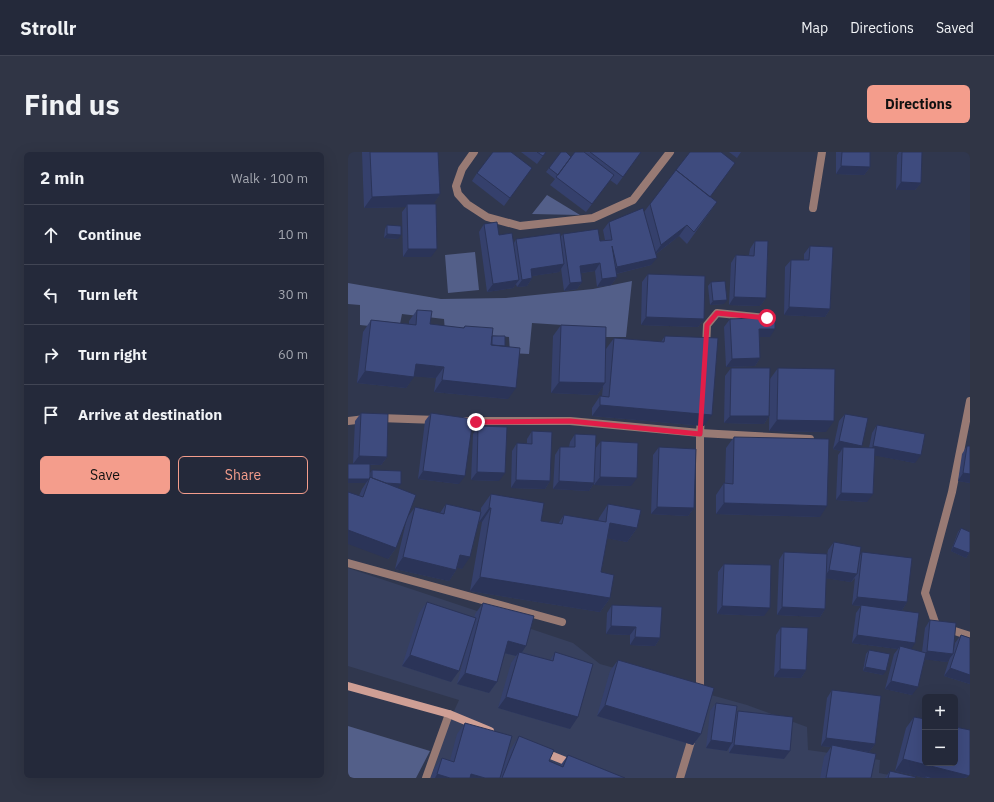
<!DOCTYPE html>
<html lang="en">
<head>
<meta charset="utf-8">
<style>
	body { margin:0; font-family:"IBM Plex Sans",sans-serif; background:#303545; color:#f1f3f6 }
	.controls { position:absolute; right:12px; bottom:12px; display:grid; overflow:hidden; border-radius:6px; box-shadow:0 4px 16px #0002 }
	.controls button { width:36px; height:36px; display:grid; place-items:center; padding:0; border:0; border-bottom:1px solid #414554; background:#24293a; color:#f1f3f6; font:20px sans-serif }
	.stop { position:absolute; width:12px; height:12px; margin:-9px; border:3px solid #e11d48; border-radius:50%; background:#fff }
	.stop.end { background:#e11d48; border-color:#fff; box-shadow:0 1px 4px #0008 }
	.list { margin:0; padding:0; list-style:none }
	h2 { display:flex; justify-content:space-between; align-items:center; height:52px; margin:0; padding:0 16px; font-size:17px }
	h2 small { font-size:13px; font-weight:400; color:#a3a6af }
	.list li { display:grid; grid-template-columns:26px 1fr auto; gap:12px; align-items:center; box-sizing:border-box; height:60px; padding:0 16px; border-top:1px solid #414554 }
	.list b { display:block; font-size:15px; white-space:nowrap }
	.list em { font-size:13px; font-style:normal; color:#a3a6af }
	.actions { display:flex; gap:8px; padding:12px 16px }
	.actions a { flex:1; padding:9px 0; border:1px solid #f49d8c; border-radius:6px; text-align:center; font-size:14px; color:#f49d8c }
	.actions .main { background:#f49d8c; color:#111 }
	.icon { flex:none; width:22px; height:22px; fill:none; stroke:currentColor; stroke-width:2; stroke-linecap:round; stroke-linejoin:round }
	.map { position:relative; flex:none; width:622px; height:626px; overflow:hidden; border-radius:6px }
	header { display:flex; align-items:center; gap:24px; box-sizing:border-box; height:56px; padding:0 20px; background:#24293a; border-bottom:1px solid #414554 }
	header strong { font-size:19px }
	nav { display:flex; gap:22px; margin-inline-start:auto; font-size:14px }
	.intro { display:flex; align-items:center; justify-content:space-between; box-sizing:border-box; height:96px; padding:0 24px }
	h1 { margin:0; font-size:28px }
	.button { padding:10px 18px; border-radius:6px; background:#f49d8c; color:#111; font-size:14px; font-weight:700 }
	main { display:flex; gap:24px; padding:0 24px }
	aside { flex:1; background:#24293a; border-radius:6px; box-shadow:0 4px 16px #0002 }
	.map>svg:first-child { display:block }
	.built { fill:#37405e }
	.green { fill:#535f89 }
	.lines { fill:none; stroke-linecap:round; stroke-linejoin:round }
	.minor { stroke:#987a74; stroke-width:8 }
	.secondary { stroke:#cf9f95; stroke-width:8 }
	.wall { fill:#35406c }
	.shaded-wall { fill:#2b3458 }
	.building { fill:#3e4b7e; stroke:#2b3458 }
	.route { stroke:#e11d48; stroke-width:5 }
</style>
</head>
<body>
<header>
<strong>Strollr</strong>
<nav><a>Map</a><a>Directions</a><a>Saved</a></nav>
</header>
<div class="intro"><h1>Find us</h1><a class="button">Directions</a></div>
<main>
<aside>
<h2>2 min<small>Walk · 100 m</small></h2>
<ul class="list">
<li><svg class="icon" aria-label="ahead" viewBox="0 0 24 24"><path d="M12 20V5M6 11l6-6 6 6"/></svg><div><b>Continue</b></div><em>10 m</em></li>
<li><svg class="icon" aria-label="left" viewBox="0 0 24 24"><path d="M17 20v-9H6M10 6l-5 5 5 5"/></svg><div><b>Turn left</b></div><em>30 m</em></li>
<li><svg class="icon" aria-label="right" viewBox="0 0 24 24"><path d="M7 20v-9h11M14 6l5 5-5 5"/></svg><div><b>Turn right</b></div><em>60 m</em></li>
<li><svg class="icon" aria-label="arrive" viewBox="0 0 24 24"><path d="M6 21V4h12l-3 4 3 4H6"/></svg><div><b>Arrive at destination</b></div></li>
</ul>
<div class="actions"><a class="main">Save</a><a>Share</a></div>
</aside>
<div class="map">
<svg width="622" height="626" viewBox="0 0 622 626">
	<rect width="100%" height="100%" fill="#30374e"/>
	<path class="built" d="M0,416L225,491L252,512L399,553L459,575L460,598L532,608L531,621L556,626H76L111,548L0,514Z"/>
	<path class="green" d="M199,43L232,63L184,62Z
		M127,100L131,138L100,141L97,103Z
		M284,129L278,185H249L245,175L184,171L181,202L162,201L161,185L97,179L96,167L54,162L51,177L12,173V153L0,152V131L93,147L158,146L245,137Z
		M0,574L82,599L68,626H0Z"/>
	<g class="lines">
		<path class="minor" d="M126,0L114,17L108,34L110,42L119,52L139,65L172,74L245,66L285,48L322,0
			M465,56L474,0
			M358,196L359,173L369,161L419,166
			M622,249L604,340L577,441L588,473L622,484
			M31,266L89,268
			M0,269L17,267
			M115,269H222L352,281L462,287
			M0,411L214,470
			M352,542V281L353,264
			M78,626L101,562
			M332,626L345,583"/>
		<path class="secondary" d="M0,534L101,562L142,579
			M195,600L225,612"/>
	</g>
	<path class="wall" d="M14,0H90L92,42L85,52L83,105H55L54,60L58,55L16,56Z
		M173,0H198L189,12Z
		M226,0H293L269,33L262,28L238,60L202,33L207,27L198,20L201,16L223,5L227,0Z
		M381,0H393L389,6Z
		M488,0H522V15L516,23L488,22Z
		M551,0H574L573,31L567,38H548L549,3Z
		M184,16L156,54L124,29L129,21Z
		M362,45L369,50L339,92L331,84L308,102L303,113L268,122L269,125L263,133L249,135L247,119L233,121L234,130L229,137L216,139L213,116L211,120L184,124V126L179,134L169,135L168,132L165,136L139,140L131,80L136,72L151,83L166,91L168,87L212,85L215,82L252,89L257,88L255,78L261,70L296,60L302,52Z
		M39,73L50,87L36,86L37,77Z
		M407,89L418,146L412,154L381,153L383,111L388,103H401L402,97Z
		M462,94L482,157L477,165L436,163L437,115L443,108H456V102Z
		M300,122L356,167L350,175L293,173L294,130Z
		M363,130L376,152L362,153L360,134Z
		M69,158L82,172L115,176L117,174L144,184L157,194L160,247L86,240L88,226L66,224L58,236L9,231L15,180L23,168L61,172V169Z
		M382,167L422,185H411L412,206L407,214L378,215L376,175Z
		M213,173L258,197L266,186L313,190L317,184L356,274L244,264V256L252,244H254L255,234L249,243L203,241L205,184Z
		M383,216L421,264L416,272L376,271L377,224Z
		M430,216L478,280L421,279L422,227Z
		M13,261L39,305L33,313H22V321L24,318L50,336L48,396L40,407L11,344L14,337L18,331H0L5,312L7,269Z
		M83,261L111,332L70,327L77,269Z
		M497,262L513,295L521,296L524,281L529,273L567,311L526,303L519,350L488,348L490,303L493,299L485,297L491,269Z
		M130,274L151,329L123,328L125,282Z
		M184,279L202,329L197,337L163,336L164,299L169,291L179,292V287Z
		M227,282L247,297L253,289L283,334L246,333V331L241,339L205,337L207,303L212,295H221L222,290Z
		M386,285L472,365L368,362V343L376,331H377L378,296Z
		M619,294H622V331L610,329L614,302Z
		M311,295L346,356L340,364L303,362L305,303Z
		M143,342L193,369L210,372L216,363L250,369L251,366L260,352L289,376L279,390L259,386L253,420L262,446L252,460L122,439L134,370H131L114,417L109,415L108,418L101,429L47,417L59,366L67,355L92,361L98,352L133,360V356Z
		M613,376L621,401L618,406L603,399L610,380Z
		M486,390L512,403L514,400L559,450L554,458L524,455L563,497L574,500L577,476L582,468L606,496L607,491L613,483L622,486V532L596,524L602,505L599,510L577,507L564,543L537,537L546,502L550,497L504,491L508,461L513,454L504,453L507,426L503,430L478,426L477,457L472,465L429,463L431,408L436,400L478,409L480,398Z
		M376,412L416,464L369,462L370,420Z
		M79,450L126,466L127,462L135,451L174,500L202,508L207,500L222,577L150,556L163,511L168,504L156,501L149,530L141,541L109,532L120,490L103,530L54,514L71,461Z
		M264,453L312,486L307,494L282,493V483L258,482L259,461Z
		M433,475L458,518L453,526L426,525L428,483Z
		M521,498L535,523L515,519L518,502Z
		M270,508L353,582L345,593L249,564L262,519Z
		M484,538L527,592L521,600L523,626H472L476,605L483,595L473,594L479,546Z
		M368,551L388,562L390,559L436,607L381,601V595L379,599L358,596L362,559Z
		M566,565L622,578V625L621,626H577L547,619L558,576Z
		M117,571L156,611L162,598L171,584L201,609L212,614L220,603L277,626H83L86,617L94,606L102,608L109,582Z
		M542,619L567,626H537Z"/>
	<path class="shaded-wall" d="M493,14L522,15L516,23L488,22Z
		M553,30L573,31L567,38H548Z
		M92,42L84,54L59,52L58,55L16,56L24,45Z
		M339,73L331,84L305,104L313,93Z
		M39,82L53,83L50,87L36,86Z
		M60,97H89L83,105H55Z
		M309,106L303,113L263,123L269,115Z
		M252,111L247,119L226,122L232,114Z
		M216,112L211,120L178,125L183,117Z
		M269,125L263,133L249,135L254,127Z
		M184,126L179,134L169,135L174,128Z
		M171,128L165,136L139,140L145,132Z
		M234,130L229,137L216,139L222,131Z
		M386,145L418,146L412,154L381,153Z
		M379,148L376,152L362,153L365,149Z
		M441,155L482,157L477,165L436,163Z
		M298,165L356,167L350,175L293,173Z
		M411,177H427L422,185H405Z
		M412,206L407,214L378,215L384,207Z
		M68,212L96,215L88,226L60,224Z
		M17,219L66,225L58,236L9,231Z
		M94,228L168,236L160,247L86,240Z
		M211,230L257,231L249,243L203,241Z
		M252,253L364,263L356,274L244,264Z
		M382,264H421L416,272L376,271Z
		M429,268L486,269L478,280L421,279Z
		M491,289L514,294L508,302L495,295L493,299L485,297Z
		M525,294L573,303L567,311L519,302Z
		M11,304L39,305L33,313L5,312Z
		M75,319L117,324L111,332L70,327Z
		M129,320L157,321L151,329L123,328Z
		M615,321L622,322V331L610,329Z
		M252,325L289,326L283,334L246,333Z
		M0,327H21L18,331H0Z
		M168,328L202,329L197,337L163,336Z
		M211,329L246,331L241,339L205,337Z
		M24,331L53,332L50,336Z
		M493,341L525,342L519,350L488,348Z
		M376,351L479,354L472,365L368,362Z
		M309,355L346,356L340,364L303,362Z
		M141,356H143L134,370H131Z
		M262,371L289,376L279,390L252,385Z
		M0,378L48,396L40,407L0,392Z
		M605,395L621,401L618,406L603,399Z
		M112,403L122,405L114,417L104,414Z
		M55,405L108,418L101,429L47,417Z
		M481,418L509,422L503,430L476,426Z
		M132,425L262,446L252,460L122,439Z
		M509,445L559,450L554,458L504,453Z
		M374,454L422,456L416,464L369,462Z
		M434,455L477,457L472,465L429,463Z
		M263,474L288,475L282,483L258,482Z
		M509,483L567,491L562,499L552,494L550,497L504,491Z
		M287,485L312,486L307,494L282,493Z
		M160,489L178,494L171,505V500L168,504L152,500Z
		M579,499L605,502L599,510L573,507Z
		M62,503L111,519L103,530L54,514Z
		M517,515L538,519L535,523L515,519Z
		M602,516L622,523V532L596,524Z
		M432,517L458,518L453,526L426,525Z
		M117,521L149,530L141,541L109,532Z
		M543,529L570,535L564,543L537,537Z
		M158,545L230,565L222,577L150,556Z
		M257,553L353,582L345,593L249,564Z
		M478,586L527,592L521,600L484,593L483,595L473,594Z
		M363,588L384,591L379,599L358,596Z
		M386,593L442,599L436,607L381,601Z
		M555,607L622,624V625L621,626H578V624L577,626L547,619Z
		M89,622L102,626H87Z
		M123,622L137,626H120Z"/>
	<path class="building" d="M22,0H90L92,42L24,45Z
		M145,0H163L184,16L162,46L129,21Z
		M189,0H198L195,4Z
		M213,0H218L223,5L210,23L201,16Z
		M227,0H236L266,23L244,52L208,25Z
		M242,0H293L275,25Z
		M342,0H373L387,11L362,45L328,18Z
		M494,0H522V15L493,14Z
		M554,0H574L573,31L553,30Z
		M328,18L369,50L346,80L339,73L313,93L302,52Z
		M59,52H88L89,97H60Z
		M295,56L309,106L269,115L264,94L269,125L254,127L252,111L232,114L234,130L222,131L215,82L250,77L252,89L264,88L261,70Z
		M149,70L151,83L164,81L171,128L145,132L136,72Z
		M39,73L53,74V83L39,82Z
		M212,81L216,112L183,117L184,126L174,128L168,87Z
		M407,89H420L418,146L386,145L388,103L406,104Z
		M462,94L485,95L482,157L441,155L443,108H461Z
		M300,122L357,124L356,167L298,165Z
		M377,129L379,148L365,149L363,130Z
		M69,158L84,159L82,172L116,176L117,174L145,176L143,193L172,196L168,236L94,228L96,215L68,212L66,225L17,219L23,168L68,173Z
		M427,165V177H411L412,206L384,207L382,167Z
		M213,173L258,175L257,231L211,230Z
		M144,184H157V194L144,193Z
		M317,184L370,186L364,263L252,253V244L261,245L266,186L316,190Z
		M383,216H422L421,264H382Z
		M430,216L487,217L486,269L429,268Z
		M13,261L40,262L39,305L11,304Z
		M83,261L125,267L117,324L75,319Z
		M497,262L520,266L514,294L491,289Z
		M529,273L577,282L573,303L525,294Z
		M130,274L159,275L157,321L129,320Z
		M184,279L204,280L202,329L168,328L169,291L184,292Z
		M227,282L248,283L246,331L211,329L212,295H227Z
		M386,285L481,287L479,354L376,351V331L385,332Z
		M253,289L290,291L289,326L252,325Z
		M619,294H622V322L615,321Z
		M311,295L348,297L346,356L309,355Z
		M495,295L527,296L525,342L493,341Z
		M0,312H22V326L21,327H0Z
		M24,318L53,319V332L38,331L24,326Z
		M22,325L68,343L48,396L0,378V340L15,345Z
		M143,342L196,351L193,369L214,372L216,363L258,370L260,352L293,358L289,376L262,371L253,420L266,423L262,446L132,425L143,356H141Z
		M98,352L133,360L122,405L112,403L108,418L55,405L67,355L96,362Z
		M613,376L622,380V399L621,401L605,395Z
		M486,390L513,395L509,422L481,418Z
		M436,400L479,402L477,457L434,455Z
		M514,400L564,406L559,450L509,445Z
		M376,412L423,413L422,456L374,454Z
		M79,450L128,466L111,519L62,503Z
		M135,451L186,464L178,494L160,489L149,530L117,521Z
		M264,453L314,455L312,486L287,485L288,475L263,474Z
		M513,453L571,461L567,491L509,483Z
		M582,468L608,471L605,502L579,499Z
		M433,475L460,476L458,518L432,517Z
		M613,483L622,486V523L602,516Z
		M552,494L578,501L570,535L543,529Z
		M521,498L542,502L538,519L517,515Z
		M171,500L205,509L207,500L245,512L230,565L158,545Z
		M270,508L366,536L353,582L257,553Z
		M484,538L533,544L527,592L478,586Z
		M368,551L389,554L384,591L363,588Z
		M390,559L445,565L442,599L386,593Z
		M566,565L577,567V611H607V575L622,578V624L555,607Z
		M117,571L164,584L152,626H137L123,622L122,626H102L89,622L94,606L106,610Z
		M171,584L206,598L201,609L215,615L220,603L277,626H154Z
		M484,593L528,602L523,626H478Z
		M542,619L568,625L567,626H540Z
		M578,624L585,626H578Z"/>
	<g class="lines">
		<path class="route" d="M128,270L222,269L352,282L359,173L369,161L419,166"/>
	</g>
</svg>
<div class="controls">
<button>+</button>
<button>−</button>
</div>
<div class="stop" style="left:419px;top:166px"></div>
<div class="stop end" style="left:128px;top:270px"></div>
</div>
</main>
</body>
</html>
